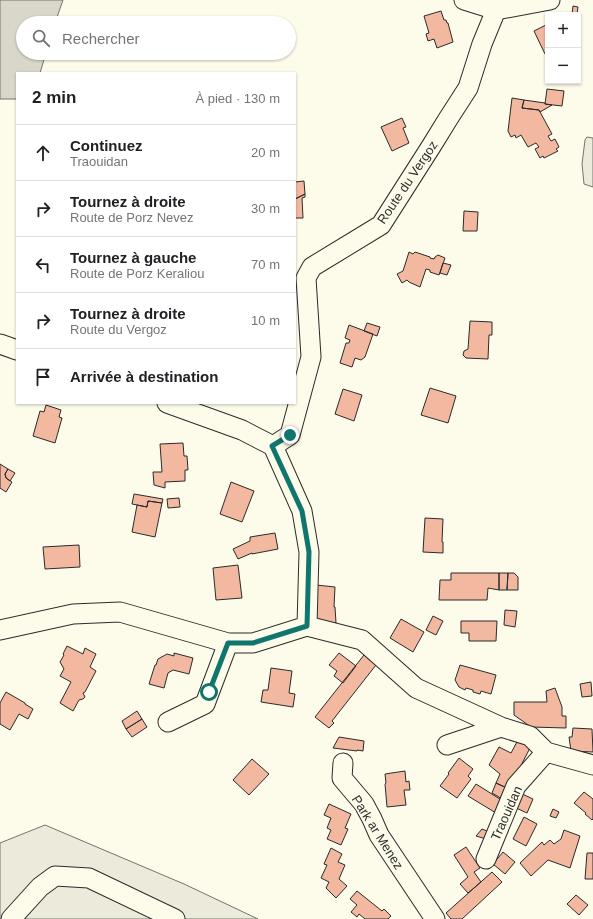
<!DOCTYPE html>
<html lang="fr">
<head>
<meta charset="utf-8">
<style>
	body { margin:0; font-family:Helvetica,sans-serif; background:#f6f6f6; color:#202124 }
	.controls { position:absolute; right:12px; top:12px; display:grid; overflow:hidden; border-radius:0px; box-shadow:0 1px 3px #0004 }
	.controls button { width:36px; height:36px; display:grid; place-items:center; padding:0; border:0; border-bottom:1px solid #e0e0e0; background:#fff; color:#202124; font:20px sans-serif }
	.stop { position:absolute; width:12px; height:12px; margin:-9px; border:3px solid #0f766e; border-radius:50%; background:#fff }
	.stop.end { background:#0f766e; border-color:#fff; box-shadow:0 1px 4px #0008 }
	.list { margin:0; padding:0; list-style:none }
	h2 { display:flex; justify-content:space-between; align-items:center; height:52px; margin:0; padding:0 16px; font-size:17px }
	h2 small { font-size:13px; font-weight:400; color:#757577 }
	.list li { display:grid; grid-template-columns:26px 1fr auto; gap:12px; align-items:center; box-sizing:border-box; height:56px; padding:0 16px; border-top:1px solid #e0e0e0 }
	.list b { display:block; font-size:15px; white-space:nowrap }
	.list p { margin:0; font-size:13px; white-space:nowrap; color:#757577 }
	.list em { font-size:13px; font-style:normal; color:#757577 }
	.icon { flex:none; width:22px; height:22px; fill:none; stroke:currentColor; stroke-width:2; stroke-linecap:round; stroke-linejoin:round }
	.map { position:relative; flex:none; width:593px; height:919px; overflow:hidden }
	.search { position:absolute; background:#fff; box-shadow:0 1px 3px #0004; left:16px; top:16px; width:280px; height:44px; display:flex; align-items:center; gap:10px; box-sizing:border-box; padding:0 14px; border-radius:22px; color:#757577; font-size:15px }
	.panel { position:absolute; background:#fff; box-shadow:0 1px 3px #0004; left:16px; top:72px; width:280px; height:332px; border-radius:0px }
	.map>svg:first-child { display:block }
	.green { fill:#ecebdb; stroke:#74746e }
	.water { fill:#d8d7c9; stroke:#74746e }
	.building { fill:#f2b8a0; stroke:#2b2b2b }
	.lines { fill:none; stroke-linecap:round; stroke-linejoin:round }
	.minor-casing { stroke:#2b2b2b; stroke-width:21 }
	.minor { stroke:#fdfbea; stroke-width:19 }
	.route { stroke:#0f766e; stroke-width:5 }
	.labels { text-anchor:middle; stroke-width:3; stroke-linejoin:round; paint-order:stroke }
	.street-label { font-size:13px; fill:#2b2b2b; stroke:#fdfbea }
</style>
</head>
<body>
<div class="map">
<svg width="593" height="919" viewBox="0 0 593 919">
	<rect width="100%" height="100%" fill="#fdfbea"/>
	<path class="green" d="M587,137L593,138V187L584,184L582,164L585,140Z
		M45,825L184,884L258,919H0V843Z"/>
	<path class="water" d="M0,0H63L55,23H23V53H46L40,73H17V99H0Z"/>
	<path class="building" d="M573,6L578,7L577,14H572Z
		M441,11L444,20H446L447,23H448L453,42L437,48L434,39L428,41L426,34L429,33L424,16Z
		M548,24V52L545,54L534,31Z
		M547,89L564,91L562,106L545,104Z
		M512,98L524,100L522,108L539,110L552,134L548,136L551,141L555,139L559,147L556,149L558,151L544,158L543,156L540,158L535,149L539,147L536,143L528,147L521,135L516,138L515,135L511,137L508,131Z
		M524,100L545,103V104L552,105L540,112L539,110L522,108Z
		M402,118L406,127L403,128L409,143L392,151L381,127Z
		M304,181L305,194L295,199V182Z
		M305,194V197L302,198L303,218H295V199Z
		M464,211L478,212L477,231H463Z
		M409,252L413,254L415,252L430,257V258L434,259L435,257L438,255L445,258L439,275L430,272V270L426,269L420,287L409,282L407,280L402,283L397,274L403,271Z
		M443,263L451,265L447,275L440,273Z
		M470,321L492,322V335H489L488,359L466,358L463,355L464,351L468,349Z
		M367,323L380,327L377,336L364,331Z
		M349,325L373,334L365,357L361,360L355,358L352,367L340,363L346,343H349L350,340L345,338Z
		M430,388L456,396L448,423L421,415Z
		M343,389L362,395L354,421L335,414Z
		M46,405L61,410L59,417L62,418L55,443L33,436L40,411L44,412Z
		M183,443L184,456H187L188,470H185V481L165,482V488L154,485L153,472H162L160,444Z
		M0,464L8,469L5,474L6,478L12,482L6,492L0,488Z
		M8,469L15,473L10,481L6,478L5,474Z
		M231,482L254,491L242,522L220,514Z
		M134,494L163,499L162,503L148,501L147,507L132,504Z
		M179,498L180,507L168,508L167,499Z
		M148,501L162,503L155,537L132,532L137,505L147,507Z
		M425,518L443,519L442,542H443V553L423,552Z
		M275,533L278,549L252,554V553L238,559L233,549L250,541V537Z
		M79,545L80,567L45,569L43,547Z
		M238,565L242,598L216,600L213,568Z
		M451,573H499V590L488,588L487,600H439L440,580H451Z
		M499,573H508L507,590H499Z
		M508,573H514L518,577V590H507Z
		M316,585L335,587L334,607H335L336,623L315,621Z
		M505,610L517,611L515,627L504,625Z
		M433,616L443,621L436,635L426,630Z
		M401,619L424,632L413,652L390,638Z
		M461,621H497L496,641H469V633H461Z
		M67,646L83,654L85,648L96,654L90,667L96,671L85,692L83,693L85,697L83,699L79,700L73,711L60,703L71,682L60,676L64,669L60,662L64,655L63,654Z
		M174,653L193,658L189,674L173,670L168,673L164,688L149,684L155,665H156L158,659L167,654L174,656Z
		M339,653L356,666L343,683L334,676L337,671L329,665Z
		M364,655L376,665L332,721L334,723L329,728L315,717Z
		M460,665L496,675L491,694L481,691L480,694L473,692V690L466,688L465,690L459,687L455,680Z
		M271,668L292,671L289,693L295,694L293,707L261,702L263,690H268Z
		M591,682L592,696L582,697L580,684Z
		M555,688L562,707V716H566V728L531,727L514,715V702H547L546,691Z
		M6,692L25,703V704L33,709L28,719L19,714L10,730L0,724V703Z
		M137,711L142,719L126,729L122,721Z
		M142,719L147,727L132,737L126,729Z
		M573,728L592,729L593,752L571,751L569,737H572Z
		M339,737L364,741L363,751L357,750V751L333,748Z
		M518,740L531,746L509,789L496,783L500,774L489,765L499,747L511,753Z
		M459,758L473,769L468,776L471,779L457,798L440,786L449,774L448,773Z
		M252,759L269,774L249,795L233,780Z
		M405,771L406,782L409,781L410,790H404L406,805L387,807L385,784L386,783L385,774Z
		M496,783L509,789L504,800L492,793Z
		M476,784L503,801L496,813L468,796Z
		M584,792L593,799V819L592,820L585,814L586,813L574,803Z
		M520,793L533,799L527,813L514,807Z
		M329,804L351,814L345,828L348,829L341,845L327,839L331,830L327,828L331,818L324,815Z
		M553,809L559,812L556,818L550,816Z
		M524,817L537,824L526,846L513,839Z
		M482,829L492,833L490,840L476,836Z
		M564,830L580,836L570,868L548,860L531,876L520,863L542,842L544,845L550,840L554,844L561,839Z
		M466,847L480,868L474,872L481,882L468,893L460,884L468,877L454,855Z
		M331,848L342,854L338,862L345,865L339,879L347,886L336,898L326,888L329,882L321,878L327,865L324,864Z
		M503,852L515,862L505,874L493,864Z
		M587,853H593V879H585Z
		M492,872L502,882L462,919H451L446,913Z
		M357,891L382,911L384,909L391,916L388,919H365L359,914L357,917L351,912L357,905L350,899Z
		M576,895L588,905L579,915L567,904Z"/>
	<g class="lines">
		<g class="minor-casing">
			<path id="minor" d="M464,0L496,10
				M0,344L17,350
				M167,403L242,430L273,446L302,511L309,552L307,626
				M273,446L290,435L311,357L306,278L312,267L381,225L432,145L448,119L468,88L482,44L496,10L550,0
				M307,626L362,640L416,688L501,727L530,736L546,752L593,765
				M0,630L73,614L120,612L228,643H253L307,626
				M168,722L205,704L228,643
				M447,745L501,727
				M343,763L342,778L364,804L372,819L379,835L435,919
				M486,859L516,786L546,752
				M11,919L40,887L55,876L89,878L175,919"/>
		</g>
		<use href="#minor" class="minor"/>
	</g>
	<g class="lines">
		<path class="route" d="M209,692L228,643H253L307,626L309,552L302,511L272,446L290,435"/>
	</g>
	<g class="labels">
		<g class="street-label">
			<text transform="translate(407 182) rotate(-56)" y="5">Route du Vergoz</text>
			<text transform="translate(506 813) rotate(-66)" y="5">Traouidan</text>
			<text transform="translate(378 832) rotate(58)" y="5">Park ar Menez</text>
		</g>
	</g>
</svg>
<div class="controls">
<button>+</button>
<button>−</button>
</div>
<div class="stop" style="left:209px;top:692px"></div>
<div class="stop end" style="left:290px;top:435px"></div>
<div class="search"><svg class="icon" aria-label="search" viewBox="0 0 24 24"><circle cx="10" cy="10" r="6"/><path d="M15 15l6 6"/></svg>Rechercher</div>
<section class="panel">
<h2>2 min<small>À pied · 130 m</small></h2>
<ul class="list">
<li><svg class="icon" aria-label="ahead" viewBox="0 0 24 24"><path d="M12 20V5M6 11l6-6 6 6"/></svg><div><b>Continuez</b><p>Traouidan</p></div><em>20 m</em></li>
<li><svg class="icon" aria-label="right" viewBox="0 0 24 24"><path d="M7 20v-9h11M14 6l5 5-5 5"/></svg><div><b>Tournez à droite</b><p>Route de Porz Nevez</p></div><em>30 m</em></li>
<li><svg class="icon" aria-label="left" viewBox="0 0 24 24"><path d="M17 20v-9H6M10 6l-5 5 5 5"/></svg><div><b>Tournez à gauche</b><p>Route de Porz Keraliou</p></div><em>70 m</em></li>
<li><svg class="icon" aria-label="right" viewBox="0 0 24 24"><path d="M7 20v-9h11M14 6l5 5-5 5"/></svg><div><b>Tournez à droite</b><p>Route du Vergoz</p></div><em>10 m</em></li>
<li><svg class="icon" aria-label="arrive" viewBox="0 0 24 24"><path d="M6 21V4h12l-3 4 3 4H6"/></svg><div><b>Arrivée à destination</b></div></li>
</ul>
</section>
</div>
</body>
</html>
